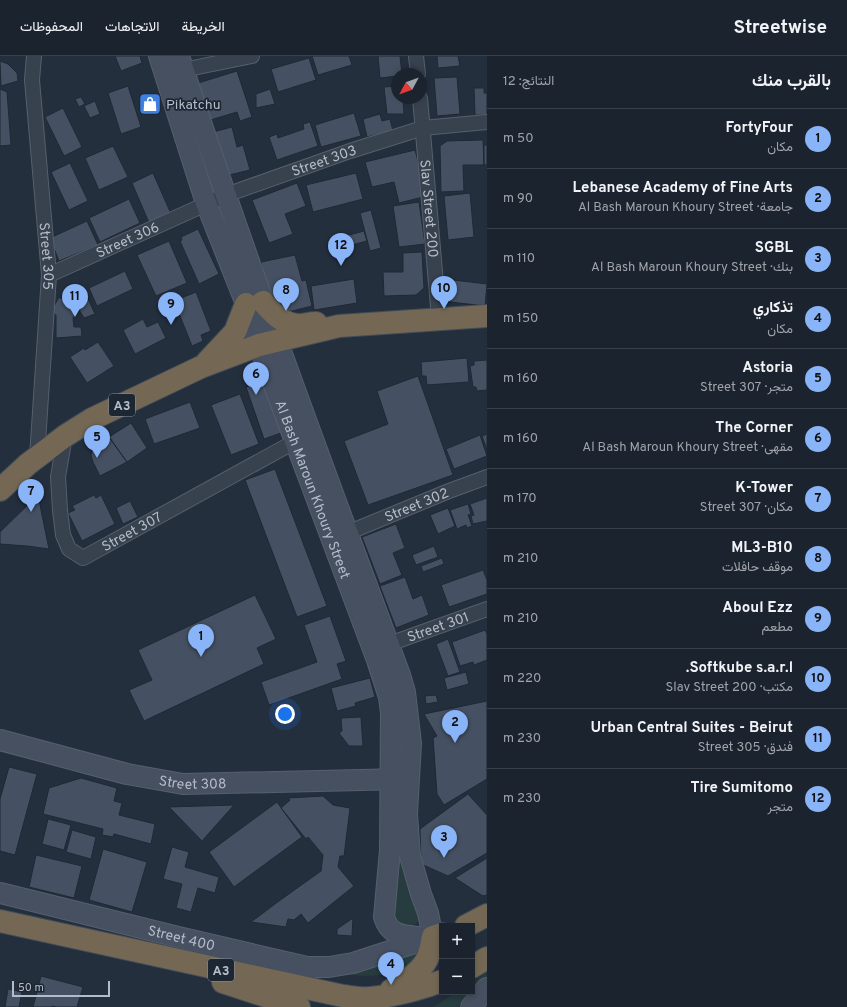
<!DOCTYPE html>
<html lang="ar">
<head>
<meta charset="utf-8">
<style>
	body { margin:0; font-family:Overpass,Vazirmatn,sans-serif; background:#282f3a; color:#f1f3f6; direction:rtl }
	.controls { position:absolute; right:12px; bottom:12px; display:grid; overflow:hidden; border-radius:0px; box-shadow:0 2px 6px #0003 }
	.controls button { width:36px; height:36px; display:grid; place-items:center; padding:0; border:0; border-bottom:1px solid #39404a; background:#1b232e; color:#f1f3f6; font:20px sans-serif }
	.compass { position:absolute; left:391px; top:12px; width:36px; height:36px; border-radius:50%; background:#1b232e; box-shadow:0 2px 6px #0003; rotate:229deg }
	.scale { position:absolute; left:12px; bottom:10px; width:98px; box-sizing:border-box; padding-left:4px; border:2px solid #b4bcc9; border-top:0; font-size:11px; line-height:14px; white-space:nowrap; color:#b4bcc9; -webkit-text-stroke:3px #1d2633; paint-order:stroke }
	.you { position:absolute; left:285px; top:658px; width:14px; height:14px; margin:-10px; border:3px solid #fff; border-radius:50%; background:#1a73e8; box-shadow:0 0 0 6px #1a73e833 }
	.badge { display:grid; place-items:center; width:26px; height:26px; border-radius:50%; background:#8ab4f8; color:#111; font-size:13px; font-weight:700 }
	.pin { position:absolute; translate:-50% -33px; filter:drop-shadow(0 1px 2px #0008) }
	.pin::after { content:''; position:absolute; top:21px; width:14px; height:12px; background:inherit; clip-path:polygon(0 0,100% 0,50% 100%) }
	.list { margin:0; padding:0; list-style:none }
	h2 { display:flex; justify-content:space-between; align-items:center; height:52px; margin:0; padding:0 16px; font-size:17px }
	h2 small { font-size:13px; font-weight:400; color:#a0a4aa }
	.list li { display:grid; grid-template-columns:26px 1fr auto; gap:12px; align-items:center; box-sizing:border-box; height:60px; padding:0 16px; border-top:1px solid #39404a }
	.list b { display:block; font-size:15px; white-space:nowrap }
	.list p { margin:0; font-size:13px; white-space:nowrap; color:#a0a4aa }
	.list em { font-size:13px; font-style:normal; color:#a0a4aa }
	.map { position:relative; flex:none; width:487px; height:951px; overflow:hidden; direction:ltr }
	header { display:flex; align-items:center; gap:24px; box-sizing:border-box; height:56px; padding:0 20px; background:#1b232e; border-bottom:1px solid #39404a }
	header strong { font-size:19px }
	nav { display:flex; gap:22px; margin-inline-start:auto; font-size:14px }
	main { display:flex }
	aside { flex:1; background:#1b232e }
	.map>svg:first-child { display:block }
	.green { fill:#263c3f }
	.building { fill:#455162; stroke:#1f2835 }
	.lines { fill:none; stroke-linecap:round; stroke-linejoin:round }
	.street-casing { stroke:#565f6c; stroke-width:16 }
	.secondary-casing { stroke:#565f6c; stroke-width:22 }
	.highway-casing { stroke:#434c59; stroke-width:24 }
	.street { stroke:#38414e; stroke-width:14 }
	.secondary { stroke:#465061; stroke-width:20 }
	.highway { stroke:#746855; stroke-width:22 }
	.labels { text-anchor:middle; stroke-width:3.5; stroke-linejoin:round; paint-order:stroke }
	.shield { fill:#1d2633; stroke:#878f9c; stroke-width:1 }
	.shield-label { font-size:13px; font-weight:bold; fill:#b4bcc9 }
	.poi-label { font-size:14px; fill:#b4bcc9; stroke:#1d2633; text-anchor:start }
	.street-label { font-size:14px; fill:#b4bcc9; stroke:#1d2633 }
</style>
</head>
<body>
<header>
<strong>Streetwise</strong>
<nav><a>الخريطة</a><a>الاتجاهات</a><a>المحفوظات</a></nav>
</header>
<main>
<aside>
<h2>بالقرب منك<small>النتائج: 12</small></h2>
<ul class="list">
<li><span class="badge">1</span><div><b>FortyFour</b><p>مكان</p></div><em>50 m</em></li>
<li><span class="badge">2</span><div><b>Lebanese Academy of Fine Arts</b><p>جامعة · Al Bash Maroun Khoury Street</p></div><em>90 m</em></li>
<li><span class="badge">3</span><div><b>SGBL</b><p>بنك · Al Bash Maroun Khoury Street</p></div><em>110 m</em></li>
<li><span class="badge">4</span><div><b>تذكاري</b><p>مكان</p></div><em>150 m</em></li>
<li><span class="badge">5</span><div><b>Astoria</b><p>متجر · Street 307</p></div><em>160 m</em></li>
<li><span class="badge">6</span><div><b>The Corner</b><p>مقهى · Al Bash Maroun Khoury Street</p></div><em>160 m</em></li>
<li><span class="badge">7</span><div><b>K-Tower</b><p>مكان · Street 307</p></div><em>170 m</em></li>
<li><span class="badge">8</span><div><b>ML3-B10</b><p>موقف حافلات</p></div><em>210 m</em></li>
<li><span class="badge">9</span><div><b>Aboul Ezz</b><p>مطعم</p></div><em>210 m</em></li>
<li><span class="badge">10</span><div><b>Softkube s.a.r.l.</b><p>مكتب · Slav Street 200</p></div><em>220 m</em></li>
<li><span class="badge">11</span><div><b>Urban Central Suites - Beirut</b><p>فندق · Street 305</p></div><em>230 m</em></li>
<li><span class="badge">12</span><div><b>Tire Sumitomo</b><p>متجر</p></div><em>230 m</em></li>
</ul>
</aside>
<div class="map">
<svg width="487" height="951" viewBox="0 0 487 951">
	<rect width="100%" height="100%" fill="#242f3e"/>
	<path class="green" d="M403,750L419,855V864L413,871L395,869L393,849L399,820Z
		M429,889L425,900L399,918L365,920L316,917Z
		M487,916V922L458,951H433L457,936H472V927Z"/>
	<path class="building" d="M115,0H140L142,7L121,15Z
		M312,0H349L352,9L318,19Z
		M378,0H400L402,18H397V20L380,22Z
		M437,0H458L460,10L438,12Z
		M309,2L316,24L278,36L271,13Z
		M0,5L8,8L17,17L18,25L1,30Z
		M237,15L252,61L240,65L237,56L207,65L195,28Z
		M457,21L460,58L437,60L434,22Z
		M128,30L141,71L121,78L108,37Z
		M397,30V42H403L404,58H387L384,31Z
		M474,32H484V37H487V59H475Z
		M0,33L7,36L11,89L0,90Z
		M270,33L275,48L256,52V38Z
		M81,41L85,48L79,51L75,43Z
		M95,45L100,58L90,62L84,50Z
		M63,52L82,91L64,100L45,61Z
		M354,57L361,80L321,91L315,69Z
		M380,58L382,65L390,63L393,75L367,81L363,63Z
		M310,66L318,90L277,104L269,81L277,78L278,82L304,73L303,68Z
		M232,71L237,91L243,89L250,114L225,120L213,76Z
		M483,84L484,109H463L464,135L441,136L440,90L447,85Z
		M484,89H487V109H484Z
		M113,90L128,121L99,134L85,102Z
		M415,94L427,140L399,147L394,126L372,131L365,106Z
		M70,107L88,145L69,154L51,116Z
		M153,117L172,160L150,169L132,127Z
		M356,117L363,143L313,156L306,129Z
		M297,127L306,150L285,158L293,178L269,187L252,144Z
		M470,137L474,181L448,184L444,140Z
		M129,143L140,167L100,186L89,162Z
		M419,146L425,188L399,191L393,150Z
		M371,154L381,192L370,195L360,157Z
		M87,165L98,189L59,205L50,182Z
		M198,173L219,218L199,228L180,185L182,184L181,181Z
		M364,175L367,185L329,195L327,185Z
		M169,185L187,227L156,240L137,199Z
		M422,196L424,232L416,239L384,240L383,216H403V197Z
		M295,199L302,225L306,224L312,250L284,257L271,251L261,206Z
		M125,215L133,233L97,250L89,232Z
		M354,223L357,247L314,254L311,230Z
		M445,223L487,228L485,250L442,245Z
		M84,234L95,258L84,262L79,254L76,255L73,263L74,271H81L82,280L56,282V259L51,256L59,241L64,244Z
		M196,236L211,275L201,279L203,285L192,290L174,245Z
		M143,263L147,271L158,266L166,282L135,298L123,274Z
		M98,286L114,310L87,327L70,301L84,292L85,294Z
		M467,302L469,326L427,329L426,320H422L421,306Z
		M487,304V334L477,335L476,331H473L470,310L474,309V305Z
		M418,320L453,419L368,449L344,385L388,368L377,335Z
		M264,325L281,377L264,383L246,331Z
		M240,338L259,388L231,399L211,349Z
		M190,346L200,372L154,388L145,363Z
		M131,367L147,392L127,406L109,381Z
		M487,378V394L482,380Z
		M480,379L487,400L454,413L446,393Z
		M109,381L127,406L100,420L93,406L91,399L92,391Z
		M275,413L327,550L297,561L245,424Z
		M38,439L49,493L27,490L0,488V476Z
		M94,439L96,442L101,439L115,468L82,485L68,457L75,454L72,450Z
		M487,442V465L473,468L471,460L474,459L470,448Z
		M130,445L138,461L123,468L116,452Z
		M468,448L471,458L468,459L472,470L467,472L466,469L457,473L450,454Z
		M448,452L455,470L438,478L430,459Z
		M396,468L405,492L393,497L402,519L380,528L362,481Z
		M434,490L438,501L416,509L412,499Z
		M442,502L444,508L423,516L421,510Z
		M483,514L487,524V538L449,551L441,529Z
		M405,521L413,543L422,539L429,559L396,572L380,530Z
		M255,539L276,583L257,592L264,608L144,665L129,634L152,624L138,594Z
		M330,560L346,605L337,608L342,623L269,649L261,626L317,606L304,569Z
		M485,574L487,578V604L474,609L473,606L460,610L452,586Z
		M448,583L460,616L448,620L436,588Z
		M466,616L469,628L447,634L444,622Z
		M370,622L375,641L355,647L356,650L337,655L331,632Z
		M436,639L438,646L426,648L425,640Z
		M487,645V723L444,749L437,738L433,682L437,680L424,658Z
		M361,661L363,690H349L339,677L342,675L341,662Z
		M9,711L37,718L15,799L0,795V743Z
		M81,722L117,732L114,745L122,747L119,759L155,768L151,788L114,778L113,781L102,779L103,773L43,758L49,732Z
		M468,738L487,759V797L448,820L421,808L420,773Z
		M323,740L333,749L350,752L344,800H340L338,811L354,830L308,867L301,858L294,864L288,863L286,871L251,866L279,845L321,815L323,799L308,781L306,783L281,752L290,744L288,742Z
		M277,746L302,781L234,831L209,796Z
		M234,749L202,785L169,751Z
		M48,763L71,769L64,794L42,788Z
		M72,774L96,781L91,803L66,796Z
		M172,791L189,796L185,811L219,821L215,837L198,832L191,856L176,852L182,828L163,823Z
		M103,793L147,806L132,856L89,844Z
		M36,799L82,810L74,842L29,831Z
		M487,802V839L483,840L455,822Z
		M353,862L352,880L337,879V873Z
		M41,920L83,931L77,951H57L52,950V951H33Z
		M8,933L22,936L19,951H5Z"/>
	<g class="lines">
		<g class="street-casing">
			<g id="street">
				<path id="s1" d="M34,0L32,24L49,219L37,401"/>
				<path d="M416,0L418,18"/>
				<path d="M183,14L252,0"/>
				<path id="s2" d="M420,42L439,262"/>
				<path id="s3" d="M49,219L226,139L350,95L423,72L487,66"/>
				<path id="s4" d="M65,380L58,421L60,454L63,479L69,493L83,502L296,385"/>
				<path id="s5" d="M347,477L449,435L487,421"/>
				<path id="s6" d="M389,588L487,553"/>
			</g>
		</g>
		<g class="secondary-casing">
			<g id="secondary">
				<path id="s7" d="M159,0L206,147L246,248L259,289L377,604L389,641L391,657L390,794L384,861C390,882 407,879 425,882"/>
				<path id="s8" d="M0,684L127,718L183,728L404,723"/>
				<path id="s9" d="M0,837L178,881L307,911H329L353,907L433,881L428,857L421,838L410,800L407,758L411,687L405,636L400,619C324,413 247,208 179,0"/>
				<path d="M471,951L487,932"/>
			</g>
		</g>
		<g class="highway-casing">
			<path id="highway" d="M263,246C273,257 283,269 300,269C305,269 310,267 316,267
				M207,306L235,276L246,248
				M0,434L28,408L65,380L92,363L201,311L259,289L339,270L487,260
				M0,865L343,940C352,941 362,943 371,942C395,940 420,933 442,925
				M466,870L487,859
				M472,911L487,902
				M223,926L299,951
				M391,934C402,927 416,920 424,908C430,901 431,890 433,881L442,878"/>
		</g>
		<use href="#street" class="street"/>
		<use href="#secondary" class="secondary"/>
		<use href="#highway" class="highway"/>
	</g>
	<defs>
		<g id="shop-square" transform="scale(1.15)"><rect x="-9" y="-9" width="18" height="18" rx="4" fill="#3f7fe0" stroke="#1d2633"/><path d="M-5-2.5h2.3a2.7 3.5 0 0 1 5.4 0H5L5.5 6h-11ZM-1.5-2.5h3a1.5 2.3 0 0 0-3 0Z" fill="#fff"/></g>
	</defs>
	<g fill-rule="evenodd">
		<use href="#shop-square" x="150" y="48"/>
	</g>
	<g class="labels">
		<g class="shield">
			<rect x="109" y="338" width="26" height="22" rx="3"/>
			<rect x="208" y="903" width="26" height="22" rx="3"/>
		</g>
		<g class="shield-label">
			<text x="122" y="354">A3</text>
			<text x="221" y="919">A3</text>
		</g>
		<g class="poi-label">
			<text x="166" y="53">Pikatchu</text>
		</g>
		<g class="street-label">
			<text dy="5" stroke="none"><textPath href="#s3" startOffset="298">Street 303</textPath></text>
			<text dy="5" stroke="none"><textPath href="#s2" startOffset="111">Slav Street 200</textPath></text>
			<text dy="5" stroke="none"><textPath href="#s3" startOffset="86">Street 306</textPath></text>
			<text dy="5" stroke="none"><textPath href="#s1" startOffset="201">Street 305</textPath></text>
			<text dy="5" stroke="none"><textPath href="#s7" startOffset="460">Al Bash Maroun Khoury Street</textPath></text>
			<text dy="5" stroke="none"><textPath href="#s5" startOffset="75">Street 302</textPath></text>
			<text dy="5" stroke="none"><textPath href="#s4" startOffset="187">Street 307</textPath></text>
			<text dy="5" stroke="none"><textPath href="#s6" startOffset="52">Street 301</textPath></text>
			<text dy="5" stroke="none"><textPath href="#s8" startOffset="198">Street 308</textPath></text>
			<text dy="5" stroke="none"><textPath href="#s9" startOffset="187">Street 400</textPath></text>
		</g>
	</g>
</svg>
<div class="controls">
<button>+</button>
<button>−</button>
</div>
<svg class="compass" viewBox="-18 -18 36 36"><path d="M0-13l5 13h-10z" fill="#e53935"/><path d="M0 13l5-13h-10z" fill="#a0a4aa"/></svg>
<div class="scale">50 m</div>
<div class="you"></div>
<div class="pin badge" style="left:201px;top:601px">1</div>
<div class="pin badge" style="left:455px;top:687px">2</div>
<div class="pin badge" style="left:444px;top:802px">3</div>
<div class="pin badge" style="left:391px;top:929px">4</div>
<div class="pin badge" style="left:97px;top:402px">5</div>
<div class="pin badge" style="left:256px;top:339px">6</div>
<div class="pin badge" style="left:31px;top:456px">7</div>
<div class="pin badge" style="left:286px;top:255px">8</div>
<div class="pin badge" style="left:171px;top:269px">9</div>
<div class="pin badge" style="left:444px;top:253px">10</div>
<div class="pin badge" style="left:75px;top:261px">11</div>
<div class="pin badge" style="left:341px;top:210px">12</div>
</div>
</main>
</body>
</html>
